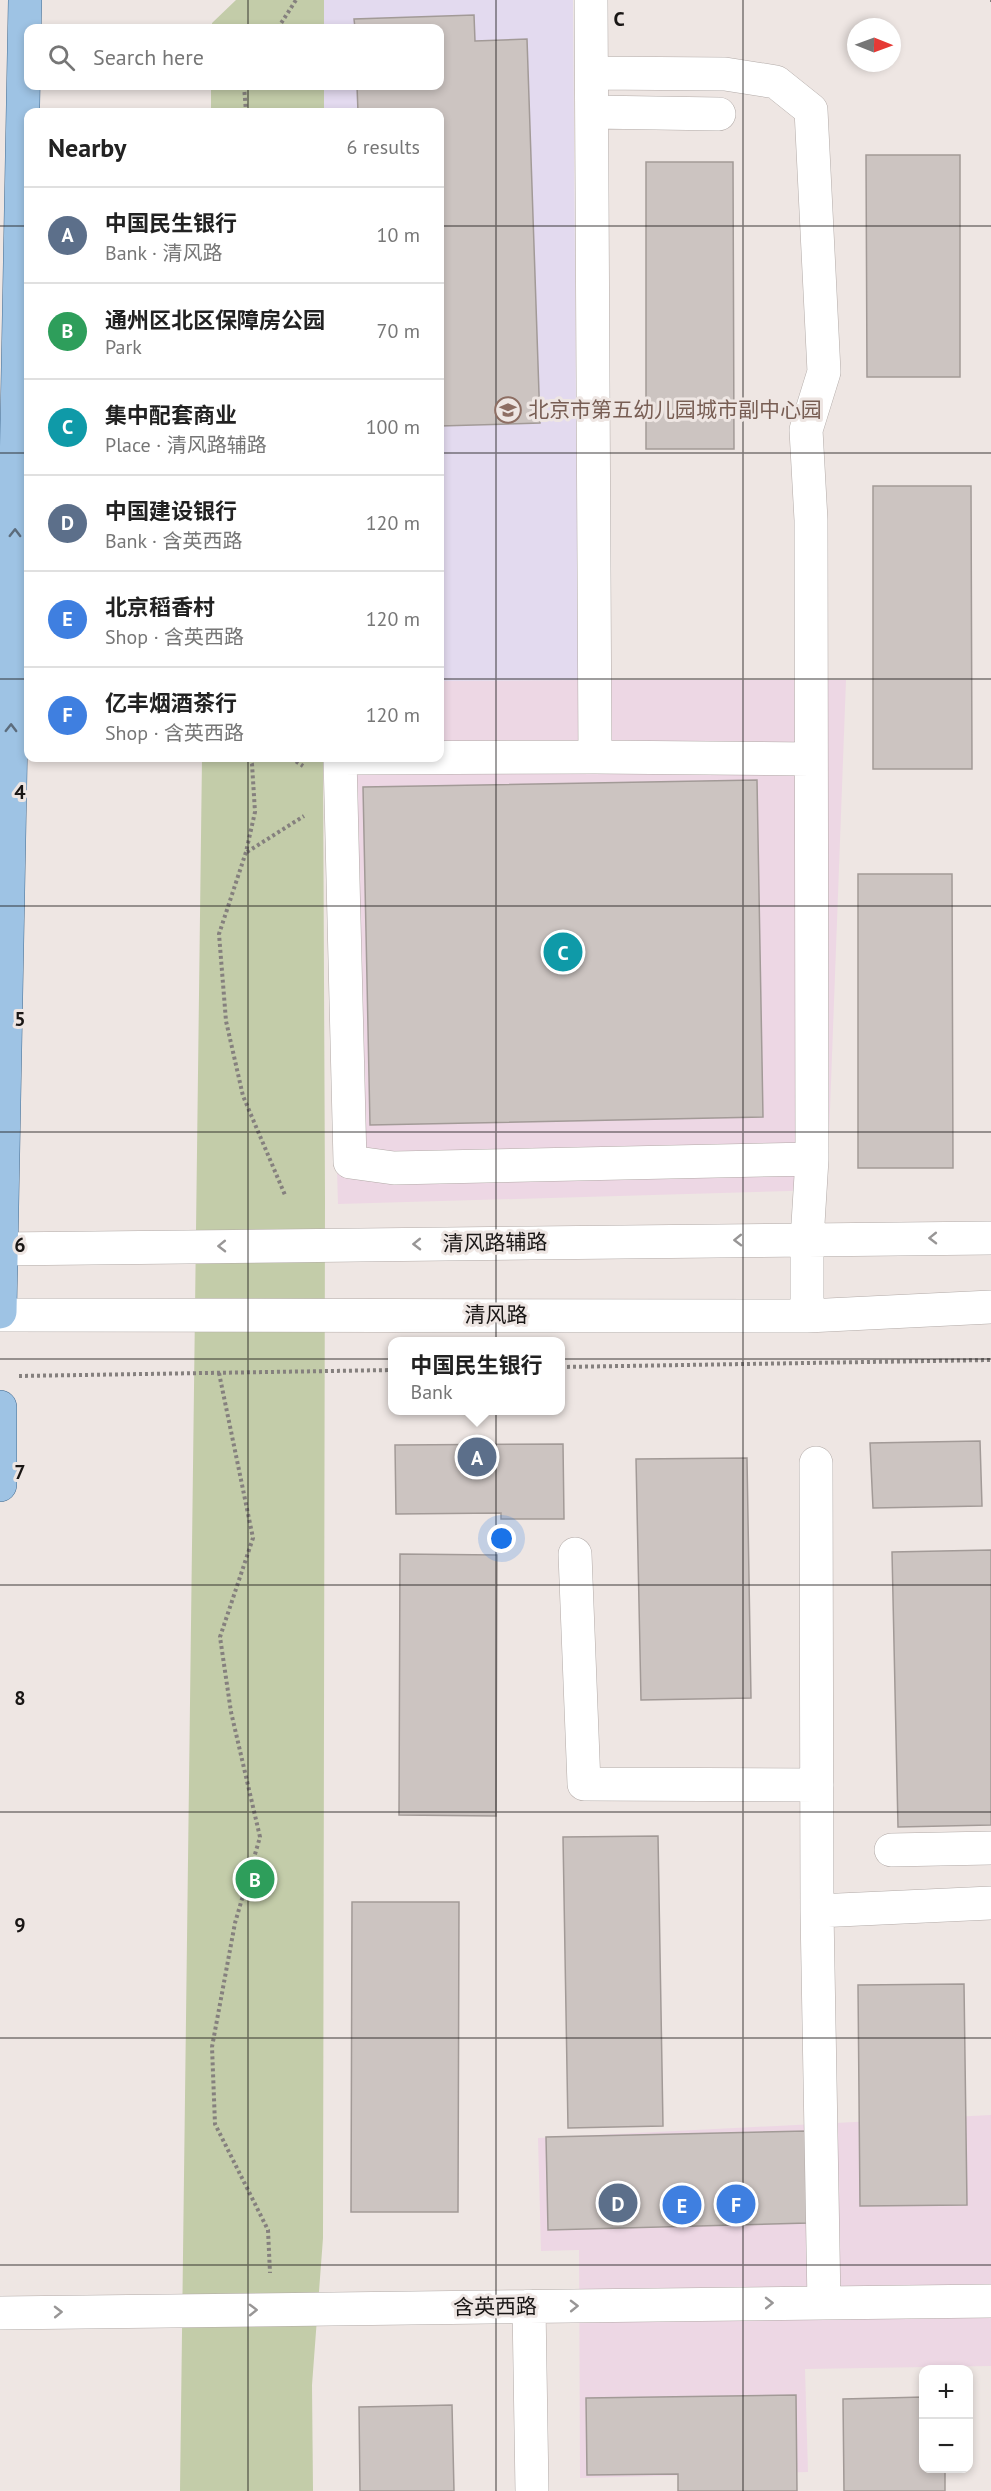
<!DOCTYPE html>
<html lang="en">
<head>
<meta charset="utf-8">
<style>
	body { margin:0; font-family:"PT Sans","Noto Sans SC",sans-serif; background:#f2f2f2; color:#222 }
	.controls { position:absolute; right:18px; bottom:18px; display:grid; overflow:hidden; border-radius:12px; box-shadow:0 3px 9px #0003 }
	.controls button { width:54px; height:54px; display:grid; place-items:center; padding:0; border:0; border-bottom:2px solid #e0e0e0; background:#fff; color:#222; font:30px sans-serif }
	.compass { position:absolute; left:847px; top:18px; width:54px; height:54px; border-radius:50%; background:#fff; box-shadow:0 3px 9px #0003; rotate:91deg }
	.you { position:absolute; left:502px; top:1539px; width:21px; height:21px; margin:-15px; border:4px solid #fff; border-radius:50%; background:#1a73e8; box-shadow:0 0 0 9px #1a73e833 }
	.badge { display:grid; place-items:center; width:39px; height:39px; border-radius:50%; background:#935f12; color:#fff; font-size:20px; font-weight:700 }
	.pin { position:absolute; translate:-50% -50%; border:3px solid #fff; box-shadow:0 2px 6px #0006 }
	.popup { position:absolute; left:388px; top:1337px; width:177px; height:78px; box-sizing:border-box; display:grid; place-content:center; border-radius:12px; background:#fff; filter:drop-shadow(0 2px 4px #0005); font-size:20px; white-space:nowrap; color:#767676 }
	.popup b { font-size:22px; color:#222 }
	.popup::after { content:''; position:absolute; left:50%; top:100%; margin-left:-12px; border:12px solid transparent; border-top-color:#fff }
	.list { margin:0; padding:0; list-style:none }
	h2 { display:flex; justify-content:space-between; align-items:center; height:78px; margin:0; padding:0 24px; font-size:26px }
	h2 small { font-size:20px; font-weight:400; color:#767676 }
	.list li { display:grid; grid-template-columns:39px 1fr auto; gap:18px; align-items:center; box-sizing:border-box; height:96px; padding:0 24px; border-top:2px solid #e0e0e0 }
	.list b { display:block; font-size:22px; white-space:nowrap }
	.list p { margin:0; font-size:20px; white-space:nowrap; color:#767676 }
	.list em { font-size:20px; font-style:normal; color:#767676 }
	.icon { flex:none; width:33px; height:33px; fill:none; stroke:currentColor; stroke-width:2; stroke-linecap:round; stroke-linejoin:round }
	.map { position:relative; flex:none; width:991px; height:2491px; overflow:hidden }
	.search { position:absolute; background:#fff; box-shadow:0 3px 9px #0003; left:24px; top:24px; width:420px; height:66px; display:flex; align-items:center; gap:15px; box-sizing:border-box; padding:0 21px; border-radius:12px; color:#767676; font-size:22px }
	.panel { position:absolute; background:#fff; box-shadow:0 3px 9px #0003; left:24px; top:108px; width:420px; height:654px; border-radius:12px }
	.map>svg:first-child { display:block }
	.commercial { fill:#edd7e4 }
	.education { fill:#e3daef }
	.green { fill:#c3cca9 }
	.building { fill:#ccc4c1; stroke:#a29a97; stroke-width:1.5 }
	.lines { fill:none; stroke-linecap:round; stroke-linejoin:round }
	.minor-casing { stroke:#b2aaa7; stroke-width:34 }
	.major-casing { stroke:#456c90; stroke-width:34 }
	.path { stroke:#85807e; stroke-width:4; stroke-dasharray:3 3; stroke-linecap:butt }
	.minor { stroke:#fff; stroke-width:33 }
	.major { stroke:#9ec3e4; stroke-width:33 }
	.oneway { stroke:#5c6c7c }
	.oneway2 { stroke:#989696 }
	.grid { fill:none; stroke:#191615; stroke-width:1.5; stroke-opacity:0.55 }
	.labels { text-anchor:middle; stroke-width:6; stroke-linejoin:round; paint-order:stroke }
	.education-label { font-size:21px; fill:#785e54; stroke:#eee6e3; text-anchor:start }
	.street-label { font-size:21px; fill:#191615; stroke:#eee6e3 }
	.grid-label { font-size:20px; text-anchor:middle; font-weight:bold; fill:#191615; stroke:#eee6e3; stroke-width:6; stroke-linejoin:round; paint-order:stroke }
</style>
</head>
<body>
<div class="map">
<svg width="991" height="2491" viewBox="0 0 991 2491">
	<rect width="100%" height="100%" fill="#eee6e3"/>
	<path class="commercial" d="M578,680H846L827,1190L338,1204L325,758H440V681Z
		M991,2115V2366L805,2369L808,2472L580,2478L579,2250L541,2251L538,2138Z"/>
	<path class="education" d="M324,0H573L578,680L440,681V112H324V86H440V28H324Z"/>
	<path class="green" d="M236,0H324V28H212V23Z
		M211,86H324V112H211Z
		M202,758H323L325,1199L323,2238L312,2385L313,2491H180Z"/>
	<path class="building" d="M474,15L475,41L527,39L540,423L440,426V112H358L357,86H440V28H355L354,19Z
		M866,155H960V377H867Z
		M646,162H733L734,449H646Z
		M873,486H971L972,769H873Z
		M757,780L763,1117L370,1125L363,787Z
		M858,874H952L953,1168H858Z
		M980,1441L982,1506L873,1508L870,1443Z
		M563,1444L564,1519H501V1513L396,1514L395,1445Z
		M747,1458L751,1698L641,1700L636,1459Z
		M991,1550V1825L898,1827L892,1552Z
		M400,1554L497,1555L496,1816L399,1815Z
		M658,1836L663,2126L568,2128L563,1837Z
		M352,1902H459L458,2212H351Z
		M964,1984L967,2205L860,2206L858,1985Z
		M806,2131L808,2223L548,2230L546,2137Z
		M796,2395L797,2491H678V2474L587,2475L586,2398Z
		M924,2397V2468H945V2491H844L843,2399Z
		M452,2405L454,2491H360L359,2407Z"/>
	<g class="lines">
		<g class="minor-casing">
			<path id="minor" d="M591,0L595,757
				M592,73L725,74L776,82L811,110L824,372L806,430L811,520L812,1159L807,1240V1316
				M593,112L719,114
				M810,759L595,757L340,758L350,1162L394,1168L812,1159
				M0,1249L991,1238
				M0,1315L807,1316L991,1307
				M816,1463L817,1911L824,2303
				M575,1554L584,1784L817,1785
				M891,1850L991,1848
				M817,1911L991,1903
				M529,2306L532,2491
				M0,2313L991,2301"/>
		</g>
		<g class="major-casing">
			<path id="major" d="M0,1312L25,0
				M0,1407V1485"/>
		</g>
		<path class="path" d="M990,0H991
			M278,28L296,0
			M244,86L246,112
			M249,758L252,764L255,812L246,852L219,934L226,1021L243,1096L285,1195
			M291,758L303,766
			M247,852L304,816
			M561,1367L991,1360
			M219,1373L253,1538L220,1637L231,1712L260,1837L235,1923L212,2047L215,2124L268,2230L270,2273
			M19,1376L393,1370"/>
		<use href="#minor" class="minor"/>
		<use href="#major" class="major"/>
	</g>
	<defs><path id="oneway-chevron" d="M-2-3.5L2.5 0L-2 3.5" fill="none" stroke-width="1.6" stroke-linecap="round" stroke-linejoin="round" transform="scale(1.5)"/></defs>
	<g class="oneway">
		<use href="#oneway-chevron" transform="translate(15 533) rotate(-89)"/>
		<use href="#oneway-chevron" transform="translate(11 728) rotate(-89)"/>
	</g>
	<g class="oneway2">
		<use href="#oneway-chevron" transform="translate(933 1238) rotate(179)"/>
		<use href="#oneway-chevron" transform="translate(738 1240) rotate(179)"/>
		<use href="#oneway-chevron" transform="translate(417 1244) rotate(179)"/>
		<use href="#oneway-chevron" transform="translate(222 1246) rotate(179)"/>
		<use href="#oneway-chevron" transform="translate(769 2303) rotate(-1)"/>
		<use href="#oneway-chevron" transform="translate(574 2306) rotate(-1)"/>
		<use href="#oneway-chevron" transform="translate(253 2310) rotate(-1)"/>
		<use href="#oneway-chevron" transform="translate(58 2312) rotate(-1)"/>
	</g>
	<path class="grid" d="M248,0V28M496,0V2491M743,0V2491M248,86V112M0,226H28M440,226H991M0,453H28M440,453H991M0,679H28M440,679H991M248,758V2491M0,906H991M0,1132H991M0,1359H991M0,1585H991M0,1812H991M0,2038H991M0,2265H991"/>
	<defs>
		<g id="school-ring" transform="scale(1.35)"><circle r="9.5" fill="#eee6e3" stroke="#8d6e63" stroke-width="1.5"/><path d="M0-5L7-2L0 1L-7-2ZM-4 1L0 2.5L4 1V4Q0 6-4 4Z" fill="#8d6e63"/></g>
	</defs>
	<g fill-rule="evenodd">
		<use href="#school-ring" x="508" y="410"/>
	</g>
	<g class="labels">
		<g class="education-label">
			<text x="528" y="417">北京市第五幼儿园城市副中心园</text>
		</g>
		<g class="street-label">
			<text transform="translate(495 1243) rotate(-1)" y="7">清风路辅路</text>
			<text x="496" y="1322">清风路</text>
			<text transform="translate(495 2307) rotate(-1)" y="7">含英西路</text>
		</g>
	</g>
	<g class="grid-label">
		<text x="619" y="26">C</text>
		<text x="20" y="799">4</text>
		<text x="20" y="1026">5</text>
		<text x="20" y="1252">6</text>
		<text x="20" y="1479">7</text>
		<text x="20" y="1705">8</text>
		<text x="20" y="1932">9</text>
	</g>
</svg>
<div class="controls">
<button>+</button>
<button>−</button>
</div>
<svg class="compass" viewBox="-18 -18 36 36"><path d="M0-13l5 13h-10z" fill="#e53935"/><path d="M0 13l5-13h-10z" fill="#767676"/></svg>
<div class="you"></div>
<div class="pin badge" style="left:477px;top:1457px;background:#5c6f8a">A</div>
<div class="popup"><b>中国民生银行</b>Bank</div>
<div class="pin badge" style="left:255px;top:1879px;background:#2e9e5b">B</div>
<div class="pin badge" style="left:563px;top:952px;background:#0f9aa8">C</div>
<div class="pin badge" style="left:618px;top:2203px;background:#5c6f8a">D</div>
<div class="pin badge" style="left:682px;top:2205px;background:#3f7fe0">E</div>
<div class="pin badge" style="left:736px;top:2204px;background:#3f7fe0">F</div>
<div class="search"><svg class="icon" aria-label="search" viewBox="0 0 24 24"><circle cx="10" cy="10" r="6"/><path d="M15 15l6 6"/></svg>Search here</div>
<section class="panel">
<h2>Nearby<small>6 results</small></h2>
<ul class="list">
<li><span class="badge" style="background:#5c6f8a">A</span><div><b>中国民生银行</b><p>Bank · 清风路</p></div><em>10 m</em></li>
<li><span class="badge" style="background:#2e9e5b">B</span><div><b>通州区北区保障房公园</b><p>Park</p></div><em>70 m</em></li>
<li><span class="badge" style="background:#0f9aa8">C</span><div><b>集中配套商业</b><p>Place · 清风路辅路</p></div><em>100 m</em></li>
<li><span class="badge" style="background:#5c6f8a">D</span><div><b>中国建设银行</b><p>Bank · 含英西路</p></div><em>120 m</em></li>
<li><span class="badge" style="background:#3f7fe0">E</span><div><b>北京稻香村</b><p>Shop · 含英西路</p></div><em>120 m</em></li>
<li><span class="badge" style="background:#3f7fe0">F</span><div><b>亿丰烟酒茶行</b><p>Shop · 含英西路</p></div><em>120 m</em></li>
</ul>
</section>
</div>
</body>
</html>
